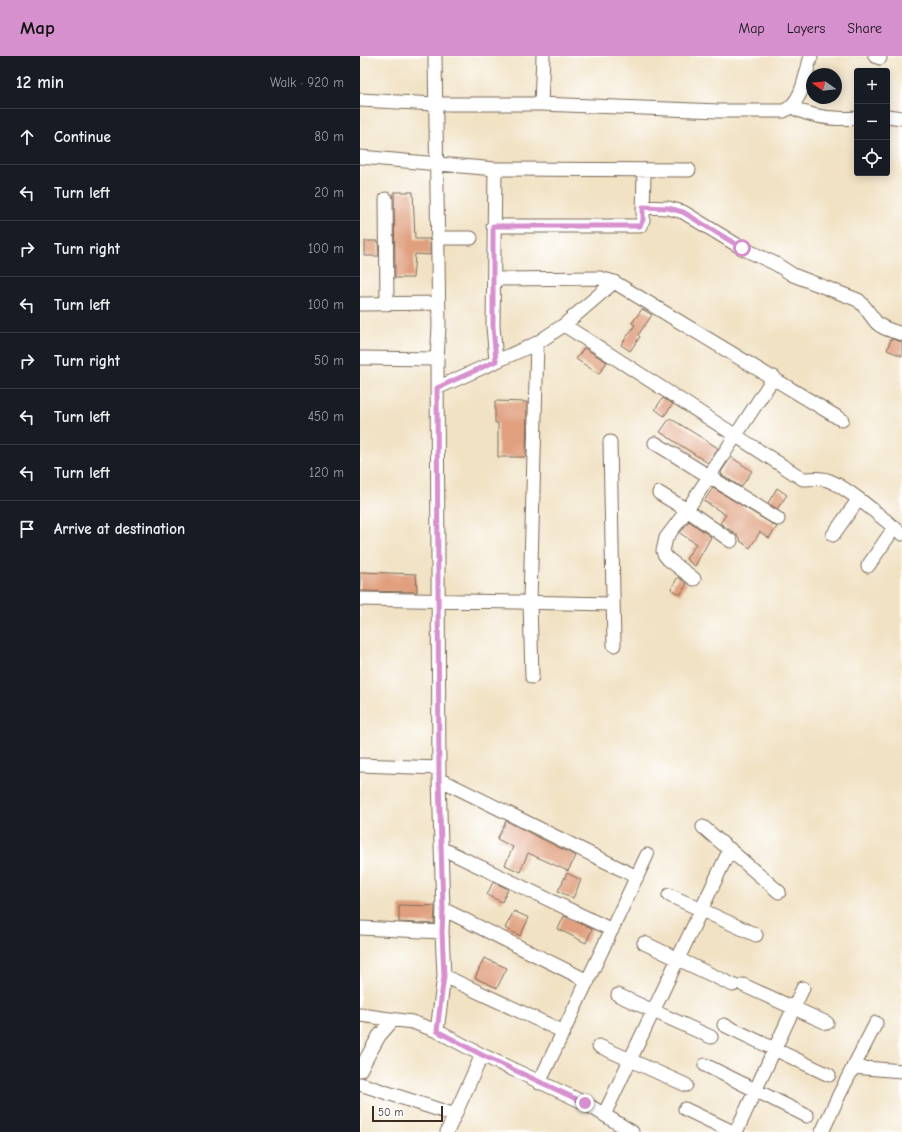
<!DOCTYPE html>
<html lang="en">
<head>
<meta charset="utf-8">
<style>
	body { margin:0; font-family:"Comic Neue",sans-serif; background:#242831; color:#f1f3f6 }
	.controls { position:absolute; right:12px; top:12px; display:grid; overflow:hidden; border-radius:4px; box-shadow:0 2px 10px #0003 }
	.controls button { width:36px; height:36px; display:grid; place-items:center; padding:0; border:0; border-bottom:1px solid #363941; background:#171b24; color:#f1f3f6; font:20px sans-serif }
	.compass { position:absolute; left:446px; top:12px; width:36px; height:36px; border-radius:50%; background:#171b24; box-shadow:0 2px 10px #0003; rotate:285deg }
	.scale { position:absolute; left:12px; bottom:10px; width:71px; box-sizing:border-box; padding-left:4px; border:2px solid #3b2a1e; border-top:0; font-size:11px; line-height:14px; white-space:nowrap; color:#3b2a1e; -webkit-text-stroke:3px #fff; paint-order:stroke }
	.stop { position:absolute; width:12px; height:12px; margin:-9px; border:3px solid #d690ce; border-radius:50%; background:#fff }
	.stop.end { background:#d690ce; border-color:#fff; box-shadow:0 1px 4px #0008 }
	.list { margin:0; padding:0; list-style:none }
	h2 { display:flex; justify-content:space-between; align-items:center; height:52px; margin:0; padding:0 16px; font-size:17px }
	h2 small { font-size:13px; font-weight:400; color:#9ea1a6 }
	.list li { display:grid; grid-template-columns:26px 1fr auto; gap:12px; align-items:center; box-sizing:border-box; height:56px; padding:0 16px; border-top:1px solid #363941 }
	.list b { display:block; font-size:15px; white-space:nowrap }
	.list em { font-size:13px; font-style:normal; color:#9ea1a6 }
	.icon { flex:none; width:22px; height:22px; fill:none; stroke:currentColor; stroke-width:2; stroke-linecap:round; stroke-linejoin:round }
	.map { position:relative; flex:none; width:542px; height:1076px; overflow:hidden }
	header { display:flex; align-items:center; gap:24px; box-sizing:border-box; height:56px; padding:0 20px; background:#d690ce; color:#111 }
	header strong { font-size:19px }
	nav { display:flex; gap:22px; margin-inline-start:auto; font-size:14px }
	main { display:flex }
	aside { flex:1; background:#171b24 }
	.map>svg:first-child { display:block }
	.building { fill:#e0a080 }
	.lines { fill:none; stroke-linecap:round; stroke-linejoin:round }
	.minor-casing { stroke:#7b6a58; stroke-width:15 }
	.minor { stroke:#fff; stroke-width:13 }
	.route { stroke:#d690ce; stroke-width:5 }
</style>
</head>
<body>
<header>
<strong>Map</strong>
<nav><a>Map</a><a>Layers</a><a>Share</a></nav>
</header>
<main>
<aside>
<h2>12 min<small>Walk · 920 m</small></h2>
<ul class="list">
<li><svg class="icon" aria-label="ahead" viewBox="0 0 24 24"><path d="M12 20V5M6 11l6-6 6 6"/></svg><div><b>Continue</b></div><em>80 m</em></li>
<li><svg class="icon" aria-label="left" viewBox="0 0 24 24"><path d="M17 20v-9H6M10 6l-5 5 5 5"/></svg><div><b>Turn left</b></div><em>20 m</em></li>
<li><svg class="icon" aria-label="right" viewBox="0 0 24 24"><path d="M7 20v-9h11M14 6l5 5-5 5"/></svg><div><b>Turn right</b></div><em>100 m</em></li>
<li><svg class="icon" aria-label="left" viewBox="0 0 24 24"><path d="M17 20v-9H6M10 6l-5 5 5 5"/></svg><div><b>Turn left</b></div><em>100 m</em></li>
<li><svg class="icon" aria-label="right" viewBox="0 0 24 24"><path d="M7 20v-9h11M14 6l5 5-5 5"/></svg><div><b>Turn right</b></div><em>50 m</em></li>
<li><svg class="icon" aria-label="left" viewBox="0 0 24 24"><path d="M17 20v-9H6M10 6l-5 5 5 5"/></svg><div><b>Turn left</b></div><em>450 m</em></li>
<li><svg class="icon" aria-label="left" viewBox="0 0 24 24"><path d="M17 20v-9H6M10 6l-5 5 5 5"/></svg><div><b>Turn left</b></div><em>120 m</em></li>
<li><svg class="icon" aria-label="arrive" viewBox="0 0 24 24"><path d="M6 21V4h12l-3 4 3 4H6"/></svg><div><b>Arrive at destination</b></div></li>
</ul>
</aside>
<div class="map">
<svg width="542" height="1076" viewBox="0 0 542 1076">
	<rect width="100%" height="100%" fill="#fff"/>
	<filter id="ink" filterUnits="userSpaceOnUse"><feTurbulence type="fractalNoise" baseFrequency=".025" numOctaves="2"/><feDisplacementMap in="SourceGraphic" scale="8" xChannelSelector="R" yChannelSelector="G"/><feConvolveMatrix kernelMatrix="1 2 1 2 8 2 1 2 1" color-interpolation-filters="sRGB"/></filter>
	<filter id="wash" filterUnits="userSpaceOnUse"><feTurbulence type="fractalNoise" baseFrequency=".012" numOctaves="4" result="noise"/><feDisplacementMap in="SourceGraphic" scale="16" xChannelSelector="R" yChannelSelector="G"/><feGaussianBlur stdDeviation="0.9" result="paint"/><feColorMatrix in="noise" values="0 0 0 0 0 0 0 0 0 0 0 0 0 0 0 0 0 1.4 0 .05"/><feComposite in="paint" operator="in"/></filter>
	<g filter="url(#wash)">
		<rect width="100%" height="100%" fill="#f1e2c4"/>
		<g id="blocks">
			<path class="building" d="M34,136H53L55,183H69L70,185V199L55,198L53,222H35Z
				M5,185H18L19,200H5Z
				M282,253L292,259L278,279L280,281L270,295L261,289L275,269L272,267Z
				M531,283L542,286V300L527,294Z
				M224,292L247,306L239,318L216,303Z
				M303,342L313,348L304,360L295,353Z
				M135,345L167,346L166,401H138V367H135Z
				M310,362L358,392L348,407L300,376Z
				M371,401L392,415L381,431L362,419L361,416Z
				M353,432L417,471L409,482L400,476L390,492L380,485L381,484L376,478L360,467L366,459L344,445Z
				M417,432L427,439L417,453L408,447Z
				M329,465L351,481L335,510L326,503L336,488L320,477Z
				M0,516L56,518L57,536L0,535Z
				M318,521L327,528L320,539L311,533Z
				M146,765L216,800L208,815L168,797L160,816L145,809L153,791L137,783Z
				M207,817L221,824L213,842L198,835Z
				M133,826L148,833L142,846L127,839Z
				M39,849L75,850L74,868L39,866Z
				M154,855L169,862L160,880L145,872Z
				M204,860L232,873L226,887L198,873Z
				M124,902L147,912L137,932L115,922Z"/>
		</g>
	</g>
	<g filter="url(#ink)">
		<use href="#blocks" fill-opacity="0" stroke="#7b6a58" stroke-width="1"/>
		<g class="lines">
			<g class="minor-casing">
				<path id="minor" d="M75,0L79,271L77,303L79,723L83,853L82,876L84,920L77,975
					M515,0L520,2
					M0,44L75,48H181L359,55H424C443,46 445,19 451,0
					M181,48L183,0
					M432,51C453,62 474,64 497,62
					M527,60L542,62
					M0,101L135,113L329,114
					M135,113L133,270L136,305
					M26,143L27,248
					M283,151L308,152L323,156L382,192L416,208L433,219L498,244C506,251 510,259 516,266C522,273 534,275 542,278
					M133,170H280L283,164L284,115
					M77,182H111
					M135,223L240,222L254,226L482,364
					M0,248L78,247
					M204,269L443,423C451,423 459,421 467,424C485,429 526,465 542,478
					M0,302L77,303
					M77,332L177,287L204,269L254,226
					M250,386L254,589
					M295,387L418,463
					M299,437L327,454L371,485
					M473,479L498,444
					M508,510L534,472
					M334,523L308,503L304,498L303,495L306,482L327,454L414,321
					M0,543L252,548
					M172,621L170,546L177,287
					M0,709L79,712
					M79,723L277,821
					M343,771L419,836
					M81,792L252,874
					M309,839L396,879
					M83,853L228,925
					M0,872L82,876
					M284,887L373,929
					M84,920L204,976
					M383,929L467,967
					M258,939L351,981
					M0,959L52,966L77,975L122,999L225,1047L272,1076
					M364,969L469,1019
					M239,990L326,1029
					M345,1009L447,1060
					M493,1011L542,1015
					M0,1014L19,980L33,964
					M179,1027L287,799
					M0,1028L95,1059
					M325,1053L373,1076
					M244,1059L370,793
					M87,1076L122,999
					M376,1076L443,932
					M462,1076L480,1037L516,967"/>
			</g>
			<use href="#minor" class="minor"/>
		</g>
	</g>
	<g class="lines" filter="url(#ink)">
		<path class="route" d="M225,1047L122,999L77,975L84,920L82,876L83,853L79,723L77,332L136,305L133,270V170H280L283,164V151L308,152L323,156L382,192"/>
	</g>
</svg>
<div class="controls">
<button>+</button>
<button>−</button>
<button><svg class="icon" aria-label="locate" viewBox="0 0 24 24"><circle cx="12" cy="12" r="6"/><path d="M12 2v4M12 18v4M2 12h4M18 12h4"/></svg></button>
</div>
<svg class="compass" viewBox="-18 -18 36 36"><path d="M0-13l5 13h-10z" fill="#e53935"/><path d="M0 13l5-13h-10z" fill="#9ea1a6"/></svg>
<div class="scale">50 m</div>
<div class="stop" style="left:382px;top:192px"></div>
<div class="stop end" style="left:225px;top:1047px"></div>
</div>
</main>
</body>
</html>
